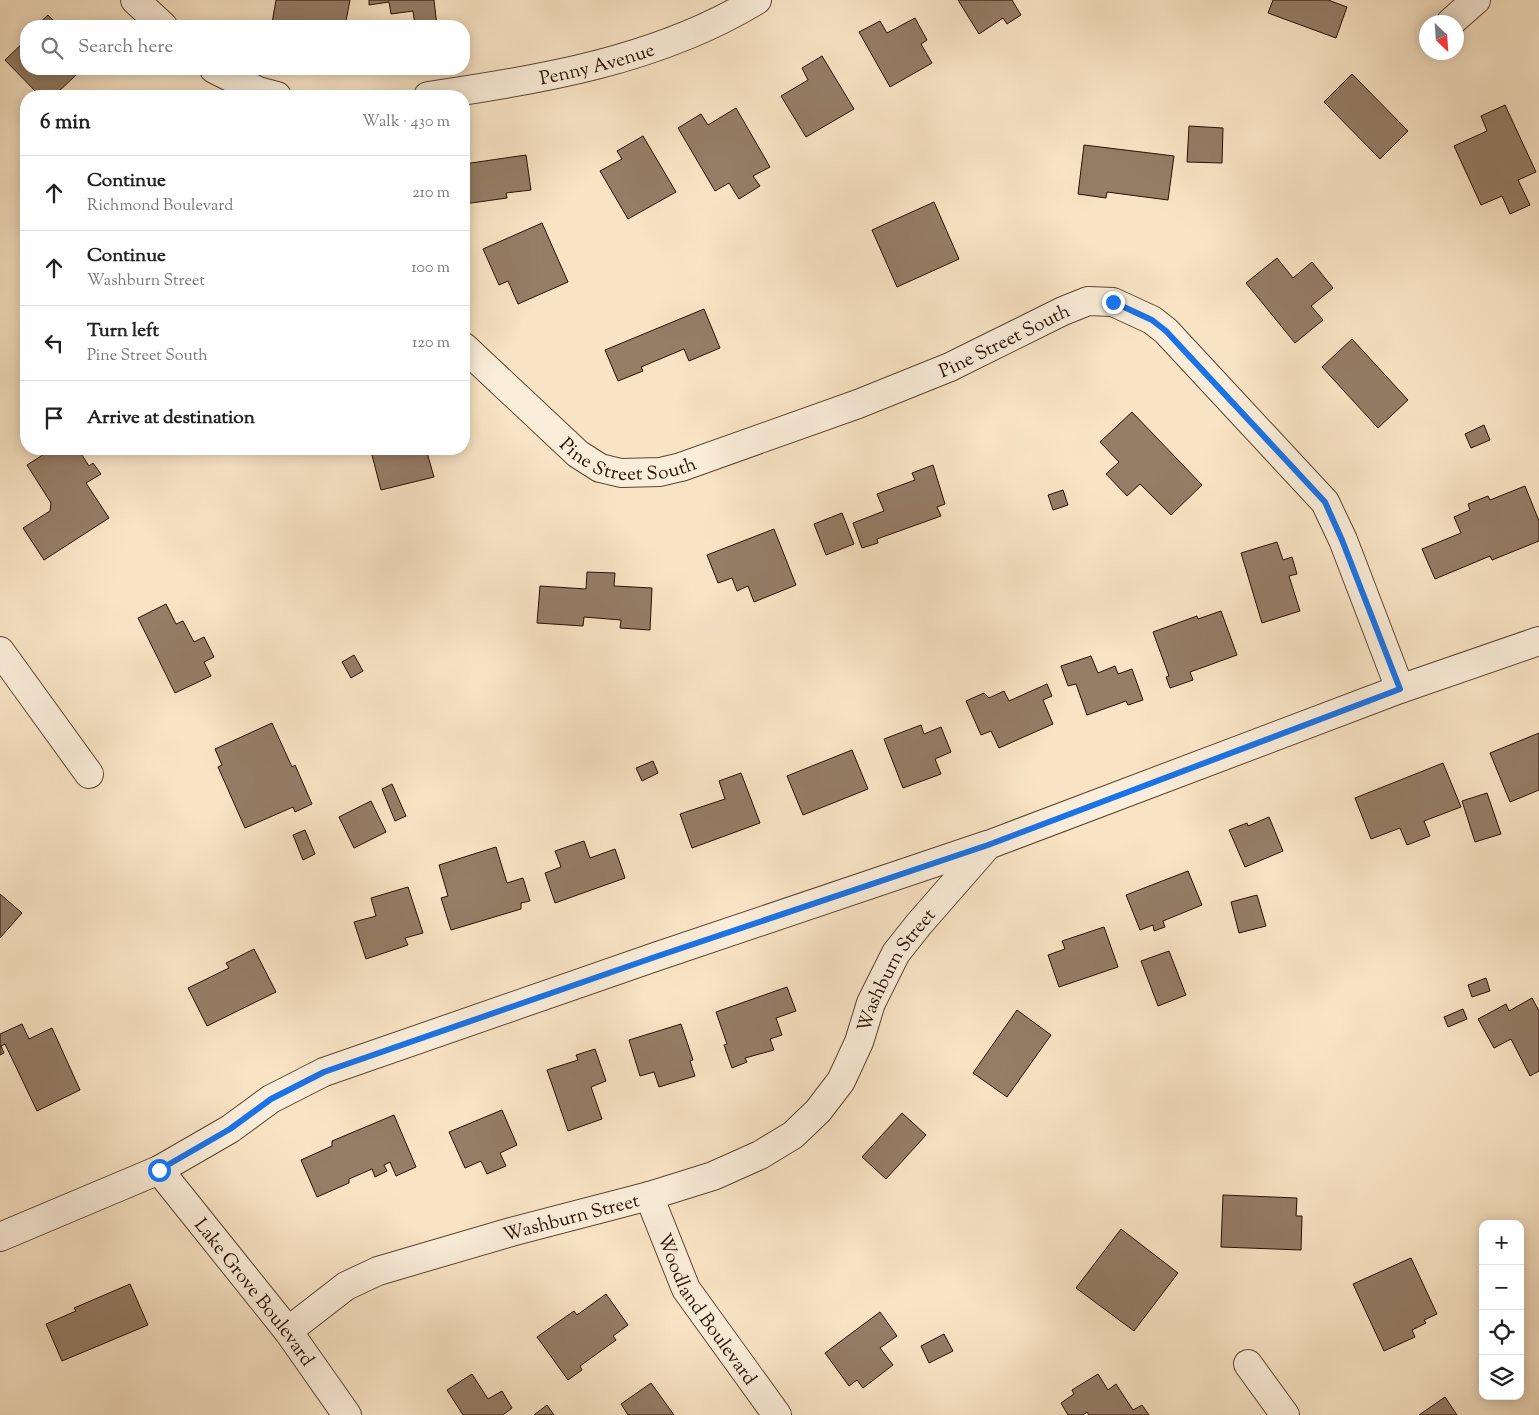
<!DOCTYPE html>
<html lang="en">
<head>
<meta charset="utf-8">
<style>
	body { margin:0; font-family:"Sorts Mill Goudy",serif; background:#f2f2f2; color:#222 }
	.controls { position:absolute; right:15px; bottom:15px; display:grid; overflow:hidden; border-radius:10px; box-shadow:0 2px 12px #0003 }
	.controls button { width:45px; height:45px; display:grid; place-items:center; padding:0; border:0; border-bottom:1px solid #e0e0e0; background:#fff; color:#222; font:25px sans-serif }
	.compass { position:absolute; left:1419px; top:15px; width:45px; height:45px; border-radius:50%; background:#fff; box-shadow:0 2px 12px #0003; rotate:155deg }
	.stop { position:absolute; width:15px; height:15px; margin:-11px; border:4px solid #1a73e8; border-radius:50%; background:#fff }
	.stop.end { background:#1a73e8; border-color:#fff; box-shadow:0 1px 5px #0008 }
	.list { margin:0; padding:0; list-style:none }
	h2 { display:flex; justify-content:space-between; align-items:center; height:65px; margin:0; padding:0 20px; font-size:21px }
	h2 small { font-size:16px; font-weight:400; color:#767676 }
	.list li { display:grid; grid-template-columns:32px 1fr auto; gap:15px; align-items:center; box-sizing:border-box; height:75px; padding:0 20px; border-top:1px solid #e0e0e0 }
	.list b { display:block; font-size:19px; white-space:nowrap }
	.list p { margin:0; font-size:16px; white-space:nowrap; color:#767676 }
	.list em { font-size:16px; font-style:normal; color:#767676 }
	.icon { flex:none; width:28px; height:28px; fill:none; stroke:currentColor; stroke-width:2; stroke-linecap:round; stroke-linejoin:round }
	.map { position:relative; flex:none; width:1539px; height:1415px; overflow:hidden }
	.search { position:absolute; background:#fff; box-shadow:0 2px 12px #0003; left:20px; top:20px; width:450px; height:55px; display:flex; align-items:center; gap:12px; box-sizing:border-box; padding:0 18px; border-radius:20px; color:#767676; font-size:19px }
	.panel { position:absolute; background:#fff; box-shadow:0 2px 12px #0003; left:20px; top:90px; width:450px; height:365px; border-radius:20px }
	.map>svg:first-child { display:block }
	.building { fill:#957d66; stroke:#290f01 }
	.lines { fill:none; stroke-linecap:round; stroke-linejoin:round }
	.minor-casing { stroke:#5d4432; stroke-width:30 }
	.minor { stroke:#faedd9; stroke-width:28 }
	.route { stroke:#1a73e8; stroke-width:6 }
	.labels { text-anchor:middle; stroke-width:4; stroke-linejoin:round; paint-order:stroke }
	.street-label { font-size:19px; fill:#290f01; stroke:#faedd9 }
</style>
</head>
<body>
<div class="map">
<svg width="1539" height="1415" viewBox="0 0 1539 1415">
	<rect width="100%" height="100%" fill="#f8e3c4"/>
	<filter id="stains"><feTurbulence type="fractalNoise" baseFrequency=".004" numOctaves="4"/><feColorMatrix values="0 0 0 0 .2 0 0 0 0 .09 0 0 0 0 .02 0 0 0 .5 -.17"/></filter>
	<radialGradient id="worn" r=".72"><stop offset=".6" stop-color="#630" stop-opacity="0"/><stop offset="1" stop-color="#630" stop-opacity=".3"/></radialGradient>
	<path class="building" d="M276,0H350L345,26H294L272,23Z
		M369,0H434L437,26H415L413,11L391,14L389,2L369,5Z
		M958,0H1012L1021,15L1007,24L1003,18L979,34Z
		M1273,0H1328L1347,7L1336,38L1268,13Z
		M48,15L59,26H36Z
		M915,18L927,40L921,44L932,63L890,87L859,32L880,21L887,33Z
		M26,40V69H74L78,73L54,96H40L5,60Z
		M822,56L854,109L806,137L781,96L808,80L802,68Z
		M1352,74L1408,131L1380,159L1324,102Z
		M1505,105L1536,172L1518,180L1530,205L1510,214L1502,196L1481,205L1454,146L1487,131L1481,116Z
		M736,108L770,167L753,176L760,186L739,199L729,183L715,191L678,128L701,114L708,125Z
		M1189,126L1223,128L1222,163L1187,162Z
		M643,136L676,192L628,219L600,171L622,159L617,151Z
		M1084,145L1174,156L1168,200L1107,192L1106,198L1078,194Z
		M526,155L531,190L506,193L507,198L464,204V164Z
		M934,202L959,259L897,287L872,230Z
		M542,223L568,282L518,304L508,281L499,285L483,249Z
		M1277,258L1293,278L1312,262L1333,288L1311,306L1323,320L1295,343L1246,283Z
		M704,309L720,348L689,361L684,349L641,367L643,371L618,381L605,350Z
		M1352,339L1408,400L1378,428L1322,367Z
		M1132,412L1202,485L1171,515L1140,484L1127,496L1106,474L1119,462L1100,442Z
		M1484,425L1490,440L1471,448L1465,434Z
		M52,449H78L89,466L93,463L101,474L86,483L109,518L44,560L23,528L50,511L51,503L27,465Z
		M392,449H426L434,477L381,490L372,455Z
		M933,465L945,504L937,507L941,516L877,539L878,543L862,548L853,523L884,511L877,494L915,480L912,473Z
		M1525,486L1539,521V541L1492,560L1490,556L1435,579L1422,549L1461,533L1454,517L1470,510L1468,504L1488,496L1490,500Z
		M1063,490L1068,505L1053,510L1048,495Z
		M842,513L854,544L826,555L814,524Z
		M774,529L796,585L754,602L748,586L737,591L732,578L718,583L707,555Z
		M1277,542L1283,560L1292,557L1297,574L1289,576L1300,611L1262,623L1241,553Z
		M587,572L615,573L614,586L652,588L650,630L620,628L621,620L584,617L583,626L537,623L540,586L586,589Z
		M166,604L176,624L183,621L194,642L204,637L214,657L204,662L211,676L175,693L138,618Z
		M1221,611L1237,655L1190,672L1193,680L1170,688L1166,677L1169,676L1153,632L1197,616L1198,619Z
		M354,655L363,671L351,678L342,662Z
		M1091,656L1098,673L1115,666L1118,674L1132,669L1143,700L1128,705L1126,701L1087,715L1076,684L1068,686L1061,666Z
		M1047,684L1052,696L1043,700L1053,724L999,748L991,731L981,735L966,701L984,693L989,698L1004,691L1009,701Z
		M272,723L292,767L295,765L312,804L295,812L293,807L245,828L218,767L222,765L215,749Z
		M921,725L924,734L941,727L951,752L935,759L941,774L903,788L884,739Z
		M1539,733V790L1510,802L1490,753Z
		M852,750L868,789L803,815L787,776Z
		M653,761L658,773L642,781L636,768Z
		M1443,763L1461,807L1424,821L1430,836L1407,845L1400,828L1371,839L1355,798Z
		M741,773L760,823L692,848L680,814L725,799L719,781Z
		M392,784L406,816L395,821L382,789Z
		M1487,793L1501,834L1475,842L1462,801Z
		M371,801L386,832L354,848L339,817Z
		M1269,817L1283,851L1245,867L1229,830L1247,823L1248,826Z
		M305,830L315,854L303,860L293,835Z
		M584,841L590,858L615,849L625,878L555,903L545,873L561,867L555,851Z
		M496,847L507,883L523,878L530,901L521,903V909L451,930L441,898L448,896L439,865Z
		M1188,871L1202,905L1163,921L1165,927L1154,931L1153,925L1140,930L1126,895Z
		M408,887L423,933L405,938L408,945L366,959L354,922L376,916L371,898Z
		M0,894L22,913L0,938Z
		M1257,895L1266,926L1239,933L1231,902Z
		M1104,927L1118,967L1059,987L1048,955L1065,949L1062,941Z
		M254,949L276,992L207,1026L188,988L229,968L226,963Z
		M1169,951L1186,995L1158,1006L1141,961Z
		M1486,978L1490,991L1472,997L1468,985Z
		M787,987L796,1011L776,1018L782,1035L770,1039L774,1050L745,1058L747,1062L732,1068L724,1045L727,1044L716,1012Z
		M1532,998L1539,1011V1071L1530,1076L1511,1039L1494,1048L1478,1019L1506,1004L1509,1011Z
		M1463,1009L1467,1019L1448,1027L1444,1017Z
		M1017,1010L1051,1035L1007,1097L973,1073Z
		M22,1024L29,1039L52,1028L80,1090L37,1111L5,1044L1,1046L4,1053L0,1055V1034Z
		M681,1024L693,1060L690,1061L695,1076L659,1087L654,1072L640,1076L629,1040Z
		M595,1049L606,1081L591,1087L602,1119L568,1131L547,1070L578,1060L576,1055Z
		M502,1110L517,1145L500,1153L506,1166L487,1174L481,1161L465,1168L449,1132Z
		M902,1113L926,1135L886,1179L862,1157Z
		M394,1115L416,1167L396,1176L390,1162L384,1165L387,1171L375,1177L372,1169L349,1179V1183L317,1197L301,1160L332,1146V1141Z
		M1223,1195L1297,1198L1296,1216H1302L1301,1250L1221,1247Z
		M1121,1229L1178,1273L1134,1331L1076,1288Z
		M1411,1258L1437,1314L1424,1320L1426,1323L1412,1330L1415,1337L1384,1351L1353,1284Z
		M130,1284L148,1325L62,1361L46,1324L76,1311L74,1308Z
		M606,1294L628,1325L613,1336L616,1340L580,1366L582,1370L568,1380L537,1337L574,1311L577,1315Z
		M880,1312L897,1336L880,1348L893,1365L863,1388L857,1380L849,1386L825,1353Z
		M944,1334L953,1351L929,1363L921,1346Z
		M472,1374L488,1399L502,1391L512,1408L503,1415H463L447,1390Z
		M1098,1374L1108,1390L1116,1384L1133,1410L1142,1405L1149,1415H1089L1087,1412L1083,1415H1068L1061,1403L1074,1394L1072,1390Z
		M651,1383L674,1415H628L621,1404Z
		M1445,1397L1457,1415H1419Z
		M547,1405L554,1415H534Z"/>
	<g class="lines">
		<g class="minor-casing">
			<g id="minor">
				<path d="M135,0L163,26"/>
				<path d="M1451,22L1476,0"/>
				<path d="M214,69L258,91L277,96"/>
				<path id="s1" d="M428,96C540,80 659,60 757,0"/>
				<path id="s2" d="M464,347L578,454L600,468L621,473L660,472L681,467L858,404L950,367L1063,311L1088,301L1113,302L1152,320L1166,331L1325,502L1343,540L1400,689"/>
				<path d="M0,651L89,774"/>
				<path id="s3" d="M159,1170L288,1331L347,1415"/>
				<path id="s4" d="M649,1196L686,1289L777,1415"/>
				<path d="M0,1237L159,1170L230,1129L271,1099L324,1072L655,957L987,845"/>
				<path id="s5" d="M288,1331L346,1286L378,1271L511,1232L649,1196L713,1176L760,1155L793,1135L818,1111L841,1081L859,1042L871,1003L896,953L919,924L988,845L1400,689L1539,641"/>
				<path d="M1248,1364L1285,1415"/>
			</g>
		</g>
		<use href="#minor" class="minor"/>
	</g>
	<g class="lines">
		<path class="route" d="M159,1170L230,1129L271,1099L324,1072L655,957L988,845L1400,689L1342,540L1325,502L1166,331L1152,320L1113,302"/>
	</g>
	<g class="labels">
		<g class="street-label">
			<text dy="7" stroke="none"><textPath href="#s1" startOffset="172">Penny Avenue</textPath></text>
			<text dy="7" stroke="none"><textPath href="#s2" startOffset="612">Pine Street South</textPath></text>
			<text dy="7" stroke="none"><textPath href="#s2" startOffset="208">Pine Street South</textPath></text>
			<text dy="7" stroke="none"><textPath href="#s5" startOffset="744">Washburn Street</textPath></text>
			<text dy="7" stroke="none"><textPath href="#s5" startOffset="309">Washburn Street</textPath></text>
			<text dy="7" stroke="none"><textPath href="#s3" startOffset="155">Lake Grove Boulevard</textPath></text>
			<text dy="7" stroke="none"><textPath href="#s4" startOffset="128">Woodland Boulevard</textPath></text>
		</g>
	</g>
	<rect width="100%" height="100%" filter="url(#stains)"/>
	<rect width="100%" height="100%" fill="url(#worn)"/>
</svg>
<div class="controls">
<button>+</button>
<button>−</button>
<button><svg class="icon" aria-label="locate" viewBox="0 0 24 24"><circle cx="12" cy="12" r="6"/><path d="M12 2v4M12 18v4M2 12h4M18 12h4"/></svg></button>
<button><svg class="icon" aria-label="layers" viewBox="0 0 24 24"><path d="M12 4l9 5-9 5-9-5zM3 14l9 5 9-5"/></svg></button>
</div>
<svg class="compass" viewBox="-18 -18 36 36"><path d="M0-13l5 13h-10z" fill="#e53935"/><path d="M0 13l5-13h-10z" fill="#767676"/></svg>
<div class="stop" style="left:159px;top:1170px"></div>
<div class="stop end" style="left:1113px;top:302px"></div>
<div class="search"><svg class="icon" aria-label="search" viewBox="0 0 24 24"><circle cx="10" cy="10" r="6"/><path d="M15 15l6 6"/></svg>Search here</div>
<section class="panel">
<h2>6 min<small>Walk · 430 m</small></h2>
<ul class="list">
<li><svg class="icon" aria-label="ahead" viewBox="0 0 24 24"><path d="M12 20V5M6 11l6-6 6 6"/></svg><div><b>Continue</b><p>Richmond Boulevard</p></div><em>210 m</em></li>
<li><svg class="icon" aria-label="ahead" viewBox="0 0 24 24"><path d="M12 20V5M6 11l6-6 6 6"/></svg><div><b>Continue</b><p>Washburn Street</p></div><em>100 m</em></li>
<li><svg class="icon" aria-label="left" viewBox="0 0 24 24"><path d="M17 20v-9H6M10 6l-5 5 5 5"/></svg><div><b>Turn left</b><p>Pine Street South</p></div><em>120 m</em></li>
<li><svg class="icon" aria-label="arrive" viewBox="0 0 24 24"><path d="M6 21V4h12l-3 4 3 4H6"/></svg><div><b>Arrive at destination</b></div></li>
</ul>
</section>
</div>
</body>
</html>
